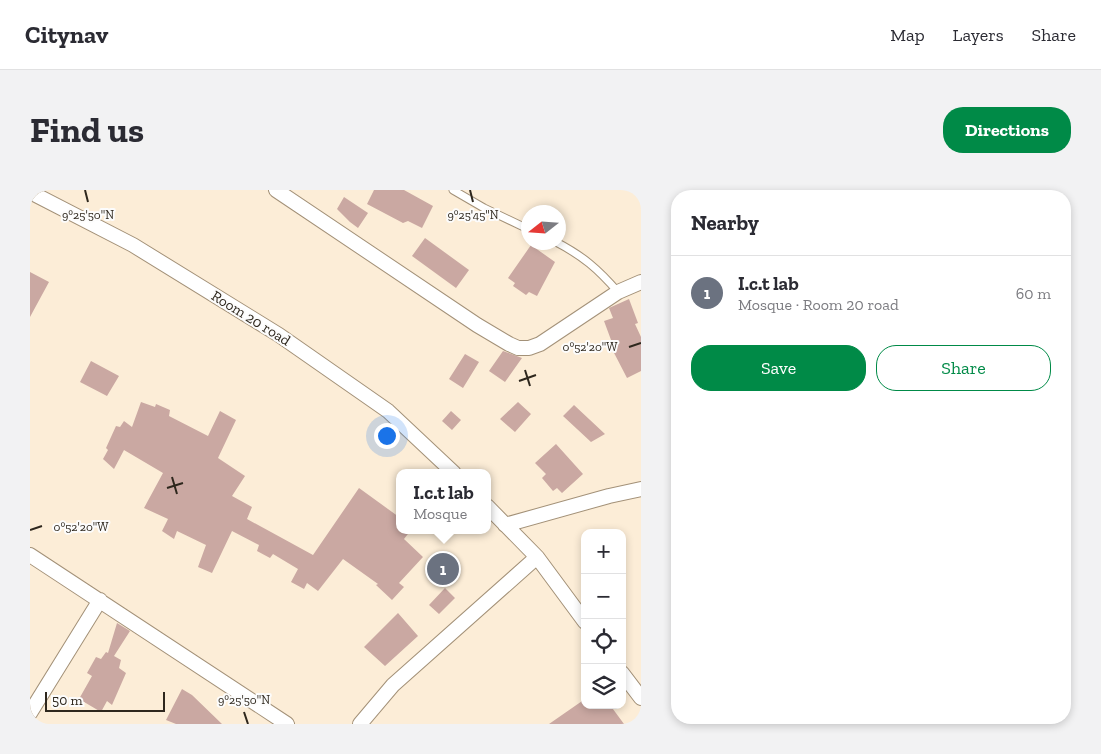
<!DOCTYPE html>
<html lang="en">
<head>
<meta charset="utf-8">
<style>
	body { margin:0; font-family:"Zilla Slab",serif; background:#f2f2f3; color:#2b2b33 }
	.controls { position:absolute; right:15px; bottom:15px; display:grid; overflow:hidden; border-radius:10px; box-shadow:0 2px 8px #0003 }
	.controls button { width:45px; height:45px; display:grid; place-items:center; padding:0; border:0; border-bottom:1px solid #e1e1e2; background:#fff; color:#2b2b33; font:25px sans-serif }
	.compass { position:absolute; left:491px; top:15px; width:45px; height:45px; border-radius:50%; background:#fff; box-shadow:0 2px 8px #0003; rotate:253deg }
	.scale { position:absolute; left:15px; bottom:12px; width:120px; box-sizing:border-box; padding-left:5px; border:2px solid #2e271d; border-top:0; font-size:14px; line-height:18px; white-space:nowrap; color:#2e271d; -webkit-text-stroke:4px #fcfcfc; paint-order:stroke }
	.you { position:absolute; left:356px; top:245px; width:18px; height:18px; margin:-12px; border:4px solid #fff; border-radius:50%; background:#1a73e8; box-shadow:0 0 0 8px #1a73e833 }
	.badge { display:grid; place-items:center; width:32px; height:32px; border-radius:50%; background:#008a47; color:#fff; font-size:16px; font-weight:700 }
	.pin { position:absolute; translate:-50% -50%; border:2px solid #fff; box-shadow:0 1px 5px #0006 }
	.popup { position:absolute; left:366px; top:279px; width:95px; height:65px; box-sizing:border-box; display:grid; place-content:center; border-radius:10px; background:#fff; filter:drop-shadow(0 1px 4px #0005); font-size:16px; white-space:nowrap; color:#7c7c81 }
	.popup b { font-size:19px; color:#2b2b33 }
	.popup::after { content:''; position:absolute; left:50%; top:100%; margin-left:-10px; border:10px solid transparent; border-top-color:#fff }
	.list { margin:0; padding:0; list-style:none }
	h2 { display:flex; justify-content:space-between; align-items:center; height:65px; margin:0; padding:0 20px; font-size:21px }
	h2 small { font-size:16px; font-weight:400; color:#7c7c81 }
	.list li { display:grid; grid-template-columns:32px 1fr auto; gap:15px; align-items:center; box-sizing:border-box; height:75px; padding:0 20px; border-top:1px solid #e1e1e2 }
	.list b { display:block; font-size:19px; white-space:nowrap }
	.list p { margin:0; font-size:16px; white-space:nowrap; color:#7c7c81 }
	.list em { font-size:16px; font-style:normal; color:#7c7c81 }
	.actions { display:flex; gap:10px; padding:15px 20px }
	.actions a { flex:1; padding:11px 0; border:1px solid #008a47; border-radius:20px; text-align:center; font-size:18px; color:#008a47 }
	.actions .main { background:#008a47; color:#fff }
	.icon { flex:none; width:28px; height:28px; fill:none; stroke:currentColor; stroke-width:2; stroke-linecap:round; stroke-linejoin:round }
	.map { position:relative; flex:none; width:611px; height:534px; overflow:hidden; border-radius:20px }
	header { display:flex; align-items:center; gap:30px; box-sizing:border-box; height:70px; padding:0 25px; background:#fff; border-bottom:1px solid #e1e1e2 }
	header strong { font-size:24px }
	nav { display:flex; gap:28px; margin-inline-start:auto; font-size:18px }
	.intro { display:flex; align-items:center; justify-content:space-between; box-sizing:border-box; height:120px; padding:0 30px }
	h1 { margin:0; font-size:35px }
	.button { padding:12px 22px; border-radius:20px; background:#008a47; color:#fff; font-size:18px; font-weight:700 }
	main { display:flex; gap:30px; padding:0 30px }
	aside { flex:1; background:#fff; border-radius:20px; box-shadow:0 2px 8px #0003 }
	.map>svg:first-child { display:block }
	.building { fill:#caa8a2 }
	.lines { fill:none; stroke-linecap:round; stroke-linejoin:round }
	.lane-casing { stroke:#a39178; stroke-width:9 }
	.street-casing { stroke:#a39178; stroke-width:16 }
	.lane { stroke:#fff; stroke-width:7 }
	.street { stroke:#fff; stroke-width:14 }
	.ticks { fill:none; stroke:#2e271d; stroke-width:2 }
	.labels { text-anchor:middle; stroke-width:4; stroke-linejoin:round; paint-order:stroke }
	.street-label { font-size:15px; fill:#2e271d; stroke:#fcfcfc }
	.ticks-label { font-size:12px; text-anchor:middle; fill:#2e271d; stroke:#fcfcfc; stroke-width:4; stroke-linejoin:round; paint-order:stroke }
</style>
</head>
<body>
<header>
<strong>Citynav</strong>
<nav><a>Map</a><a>Layers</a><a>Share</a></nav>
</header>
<div class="intro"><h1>Find us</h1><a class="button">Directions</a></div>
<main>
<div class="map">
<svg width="611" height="534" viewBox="0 0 611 534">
	<rect width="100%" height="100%" fill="#fcedd7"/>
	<path class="building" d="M344,0H374L403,16L392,38L378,31L373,33L337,14Z
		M314,7L338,23L328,38L320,32L307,19Z
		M395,48L439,80L426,98L382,66Z
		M501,55L525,72L507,106L499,102L496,105L483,96L485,93L478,88Z
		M0,82L19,92L0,127Z
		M599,109L608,133L605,134L611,147V181L597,188L582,159L584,158L574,131L583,128L579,118Z
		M473,161L492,168L475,192L459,181Z
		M435,164L449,172L433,198L419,189Z
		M61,171L89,186L77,206L50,192Z
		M111,212L125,217L126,214L140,220L139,226L178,246L190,221L206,230L188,268L215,286L202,306L222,317L217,329L283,365L329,298L369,327V340H381L374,349L393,367L369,393L374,397L362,410L346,395L348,394L313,369L288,401L277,393L274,399L261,392L268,379L243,364L240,368L227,361L229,355L202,341L182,383L168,377L176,355L147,341L144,349L132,341L138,329L114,318L133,283L94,260L84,279L73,269L78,260L76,258L86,236L90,237L94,231L102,237Z
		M488,212L501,224L485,242L470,229Z
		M544,215L575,244L561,252L533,226Z
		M421,221L431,230L422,240L412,231Z
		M526,254L553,284L532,303L527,298L523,301L512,288L516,284L505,273Z
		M415,398L425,408L409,424L399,415Z
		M368,423L388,446L355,476L334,457Z
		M87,433L100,441L84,466L91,470L89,478L96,483L82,515L77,511L71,522L49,509L62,486L57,483L66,467L71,469L76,462L78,463Z
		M152,499L162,505L192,534H146L136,530Z
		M555,509V515H580L594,534H519Z"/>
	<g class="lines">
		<g class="lane-casing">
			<path id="lane" d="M423,0L454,18L498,39
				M526,52C553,66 568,79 588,102"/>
		</g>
		<g class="street-casing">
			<path id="street" d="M246,0L447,135L479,154L488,158H499L510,154L588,102L611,92
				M0,2L103,55L249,145L358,221L424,283
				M457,316L507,367L555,432
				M475,335L579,306L611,299
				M0,365L257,534
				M592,483L611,508
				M0,523L70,410
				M330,534L363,495L507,367"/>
		</g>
		<use href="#lane" class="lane"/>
		<use href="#street" class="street"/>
	</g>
	<path class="ticks" d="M55,0L58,12M440,0L443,12M599,157L611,153M495,180L500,196M489,191L506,185M142,287L147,304M137,298L153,293M0,340L12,336M214,522L218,534"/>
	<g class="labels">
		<g class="street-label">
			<text transform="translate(221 128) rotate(32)" y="5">Room 20 road</text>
		</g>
	</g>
	<g class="ticks-label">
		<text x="58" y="29">9°25'50"N</text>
		<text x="443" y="29">9°25'45"N</text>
		<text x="560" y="161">0°52'20"W</text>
		<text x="51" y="341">0°52'20"W</text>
		<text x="214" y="514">9°25'50"N</text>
	</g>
</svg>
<div class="controls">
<button>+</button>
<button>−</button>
<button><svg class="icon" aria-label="locate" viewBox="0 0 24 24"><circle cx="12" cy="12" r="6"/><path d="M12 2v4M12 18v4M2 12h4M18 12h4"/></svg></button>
<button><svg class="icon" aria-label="layers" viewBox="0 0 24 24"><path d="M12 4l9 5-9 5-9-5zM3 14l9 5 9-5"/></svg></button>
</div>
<svg class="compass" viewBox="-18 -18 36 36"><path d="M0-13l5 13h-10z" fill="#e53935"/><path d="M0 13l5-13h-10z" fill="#7c7c81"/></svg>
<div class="scale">50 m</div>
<div class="you"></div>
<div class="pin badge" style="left:413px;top:379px;background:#6b7280">1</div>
<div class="popup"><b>I.c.t lab</b>Mosque</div>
</div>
<aside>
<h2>Nearby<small></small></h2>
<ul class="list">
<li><span class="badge" style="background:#6b7280">1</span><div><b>I.c.t lab</b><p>Mosque · Room 20 road</p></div><em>60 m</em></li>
</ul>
<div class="actions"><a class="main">Save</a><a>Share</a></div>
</aside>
</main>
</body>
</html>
